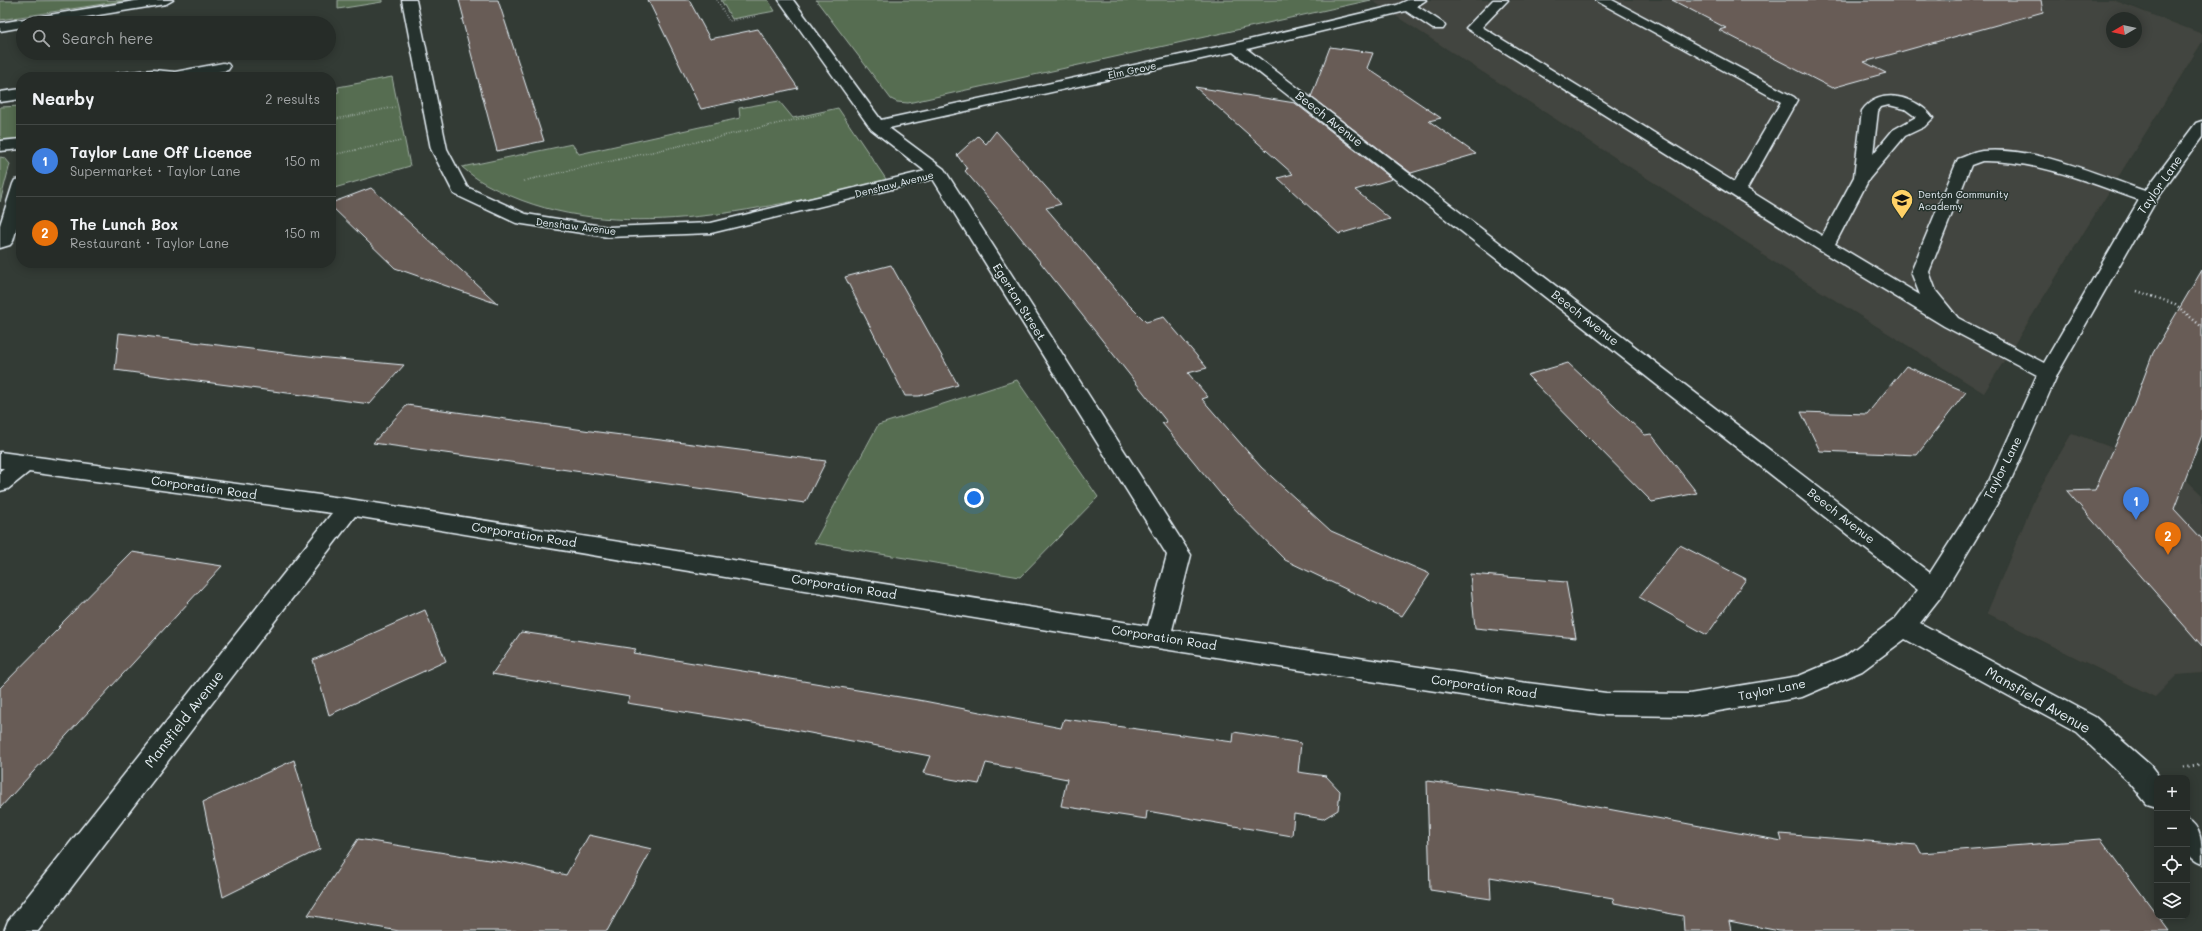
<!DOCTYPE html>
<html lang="en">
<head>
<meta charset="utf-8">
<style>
	body { margin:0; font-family:Mali,sans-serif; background:#2e3430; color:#f1f3f6 }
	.controls { position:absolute; right:12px; bottom:12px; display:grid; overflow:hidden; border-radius:8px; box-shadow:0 2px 10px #0003 }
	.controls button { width:36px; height:36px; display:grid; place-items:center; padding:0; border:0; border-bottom:1px solid #424845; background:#262c28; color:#f1f3f6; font:20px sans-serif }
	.compass { position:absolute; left:2106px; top:12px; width:36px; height:36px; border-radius:50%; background:#262c28; box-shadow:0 2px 10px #0003; rotate:261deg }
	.you { position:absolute; left:974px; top:498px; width:14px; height:14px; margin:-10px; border:3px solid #fff; border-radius:50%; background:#1a73e8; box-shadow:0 0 0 6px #1a73e833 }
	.badge { display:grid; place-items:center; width:26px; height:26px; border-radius:50%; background:#95b2f1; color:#fff; font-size:13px; font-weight:700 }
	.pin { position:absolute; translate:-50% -33px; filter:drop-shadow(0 1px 2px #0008) }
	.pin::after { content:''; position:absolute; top:21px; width:14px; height:12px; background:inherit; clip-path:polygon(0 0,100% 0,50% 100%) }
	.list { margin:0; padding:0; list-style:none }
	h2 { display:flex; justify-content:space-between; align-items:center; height:52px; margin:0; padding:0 16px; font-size:17px }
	h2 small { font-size:13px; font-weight:400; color:#a4a7a8 }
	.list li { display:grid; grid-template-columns:26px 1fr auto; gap:12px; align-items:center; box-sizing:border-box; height:72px; padding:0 16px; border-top:1px solid #424845 }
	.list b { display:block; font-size:15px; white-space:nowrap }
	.list p { margin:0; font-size:13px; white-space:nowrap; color:#a4a7a8 }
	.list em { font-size:13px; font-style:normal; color:#a4a7a8 }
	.icon { flex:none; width:22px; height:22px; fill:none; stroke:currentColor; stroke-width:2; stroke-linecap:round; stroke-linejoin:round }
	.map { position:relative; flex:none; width:2202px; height:931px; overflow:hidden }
	.search { position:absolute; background:#262c28; box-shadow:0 2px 10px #0003; left:16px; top:16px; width:320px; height:44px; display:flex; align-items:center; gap:10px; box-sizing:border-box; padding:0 14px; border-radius:22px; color:#a4a7a8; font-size:15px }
	.panel { position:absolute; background:#262c28; box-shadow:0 2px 10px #0003; left:16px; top:72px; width:320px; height:196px; border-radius:16px }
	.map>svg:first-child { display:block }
	.built { fill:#43453f; fill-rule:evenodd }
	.green { fill:#576d51; stroke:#a0afa4 }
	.building { fill:#675c56; stroke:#e8f1f8 }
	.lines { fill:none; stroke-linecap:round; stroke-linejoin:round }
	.minor-casing { stroke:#e8f1f8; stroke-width:3 }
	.path-far2 { stroke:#e8f1f8; stroke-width:1.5; stroke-dasharray:0.5 2; stroke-linecap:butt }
	.path-far1 { stroke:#e8f1f8; stroke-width:2.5; stroke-dasharray:1 3; stroke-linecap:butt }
	.path { stroke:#e8f1f8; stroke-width:3; stroke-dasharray:1 3.5; stroke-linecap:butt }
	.minor { fill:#26332d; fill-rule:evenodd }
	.labels { text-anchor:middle; stroke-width:3; stroke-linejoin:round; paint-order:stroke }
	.far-street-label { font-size:10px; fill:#e8f1f8; stroke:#26332d }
	.far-poi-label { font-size:10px; fill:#e8f1f8; stroke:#26332d; text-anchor:start }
	.street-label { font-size:12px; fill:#e8f1f8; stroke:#26332d }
	.near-street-label { font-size:14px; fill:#e8f1f8; stroke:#26332d }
</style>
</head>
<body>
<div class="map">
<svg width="2202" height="931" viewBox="0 0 2202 931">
	<rect width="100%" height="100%" fill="#333b35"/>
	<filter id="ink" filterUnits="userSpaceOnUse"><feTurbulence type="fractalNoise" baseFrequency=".025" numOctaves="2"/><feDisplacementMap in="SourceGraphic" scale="8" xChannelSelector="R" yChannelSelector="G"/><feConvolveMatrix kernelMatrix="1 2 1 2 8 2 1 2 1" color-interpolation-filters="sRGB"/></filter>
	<g filter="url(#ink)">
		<path class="built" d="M816,0H2113L2202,34V42L1984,393L1761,254L1763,253L1371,0L908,103L897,102L891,99ZM2112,18H2136V42H2112Z
			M2072,433L2178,472L2202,495V673L2177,675L2155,697L1987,613L2037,493Z"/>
		<path class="green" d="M129,0L0,20V1Z
			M338,0H382V2L338,9Z
			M721,0H768L775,11L732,19Z
			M816,0H1371L908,103L897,102L891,99Z
			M392,77L410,166L331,189L333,151H331V93L339,92L338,87Z
			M779,101L793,118L838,108L888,182C769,205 628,246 511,196C491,187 479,182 462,167L572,144L579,154L740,118L739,108Z
			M21,106V138L0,141V107Z
			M0,157L5,158L10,164L0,202Z
			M1017,380L1098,497L1020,577L814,543L878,425Z"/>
		<path class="building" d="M459,0H498L544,141L497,151L462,19H464Z
			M648,0H689L710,39L758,29L798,88L701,109Z
			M1672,0H2041L2043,12L1864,62L1886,73L1832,88L1719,30L1726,28Z
			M1330,47L1373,53L1367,68L1441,118L1429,121L1476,154L1411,173L1311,97Z
			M1195,87L1295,103L1392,179L1355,190L1390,219L1339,234L1278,178L1293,174Z
			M996,131L1061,204L1046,208L1127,303L1146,322L1164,317L1207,368L1188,373L1208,397L1202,399L1261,467L1331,531L1430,574L1402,616L1285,560L1223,497L1162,423L1167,422L1006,219L965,171L967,169L957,155L978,136L986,144Z
			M371,188L388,203L498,304L395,268L331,206V203Z
			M891,265L958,385L919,396H905L845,277Z
			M2202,270V435L2174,509L2202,539V646L2067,491L2095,490L2134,404L2153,353Z
			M119,333L317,357L404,365L370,404L115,370Z
			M1568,363L1645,435L1651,434L1697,493L1652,502L1527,375Z
			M1906,366L1966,392L1917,455L1820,451L1801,412L1867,414Z
			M407,405L598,432L826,461L805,503L373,443Z
			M1680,545L1746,579L1707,635L1639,597Z
			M132,552L222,566L0,808V688L60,627H58Z
			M1470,574L1566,582L1576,638L1475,628Z
			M425,610L446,661L329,715L313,660Z
			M521,632L636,649L633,653L924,701L1061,728L1064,719L1233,742L1234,732L1301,743L1298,772L1326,776L1340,791L1338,810L1323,819L1294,814L1292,836L1147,811L1146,819L1061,806L1067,779L986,763L979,784L950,779L923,773L930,756L784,728L627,703L630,697L492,674Z
			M294,760L320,849L223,897L203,802Z
			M1427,781L1542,797L1782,841L1780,834L1917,845L1921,853L2101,839L2169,931H1779L1729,921L1731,931H1684L1683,916L1614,903L1613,898L1490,877L1491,899L1430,890Z
			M589,835L652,849L607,931H399L308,915L358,839L514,864L515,863L566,875Z"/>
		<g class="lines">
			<g class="minor-casing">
				<path id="minor" d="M141,0H173L166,4L49,23H23V27L0,31V23Z
					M402,0H416L447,149L467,187L526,214L608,227L711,223L925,171L871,129L779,0H793L881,120L1236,43L1397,5L1408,0H1426L1417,6L1443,23L1445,26L1443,29H1433L1406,11L1247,49L1930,573L1989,481L2037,375L1944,326L1819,250L1466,28L1493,0H1508L1482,27L1734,182L1781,102L1595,0H1612L1794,97L1797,100L1747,189L1822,236L1854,177L1862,111C1879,86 1917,96 1933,118L1924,127L1905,136L1869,179L1835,244L1920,295L1911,272L1958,159C1966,156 1974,152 1982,151C2034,146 2096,174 2145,191L2196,123L2202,121V137L2157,199L2058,373L2010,482L1942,595L1920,623L2095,717L2150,765L2160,778H2157V807L2147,804L2130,783L2077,733L1905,639L1862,671L1802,697L1689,716L1606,715L1520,704L1157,648L355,516L38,931H4L8,921L332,513L29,472L8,489L0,491V471L4,468H0V452L349,499L1148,626L1167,555L933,179L711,233L608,237L516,223L454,194L452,190L431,149ZM1233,52L1918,590L1895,619L1844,657L1799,676L1689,694L1606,693L1520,682L1172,630L1191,555L1187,549L944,169L889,128ZM1889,105L1905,109L1916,117L1893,130L1873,154L1878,111L1881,107ZM1982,161C2037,160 2088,182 2139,200L2044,363L1958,318L1936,291L1929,272L1971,165Z
					M223,63L228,64L230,67L228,70L194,77H113L115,74L120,73L153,70L175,72Z
					M21,89V99L0,102V92Z
					M21,139V149L0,151V141Z
					M21,179V213L13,241L10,245L0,248V225L13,184L15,180Z
					M2187,819C2202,827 2202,844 2202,864C2180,856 2187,839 2187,819Z"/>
			</g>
			<path class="path-far2" d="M717,0L729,21L756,16
				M331,120L395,107
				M331,155L401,141
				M523,181L825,113"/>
			<path class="path-far1" d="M2137,291L2175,304L2202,327"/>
			<path class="path" d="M2184,767L2202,764"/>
			<use href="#minor" class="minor"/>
		</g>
	</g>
	<defs>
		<g id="school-pin" transform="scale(1.15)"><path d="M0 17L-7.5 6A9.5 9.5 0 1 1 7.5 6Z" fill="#ffd166" stroke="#26332d"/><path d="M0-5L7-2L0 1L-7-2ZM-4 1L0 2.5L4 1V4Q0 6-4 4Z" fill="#111"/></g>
	</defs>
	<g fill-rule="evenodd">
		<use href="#school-pin" x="1902" y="200"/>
	</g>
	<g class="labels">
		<g class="far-street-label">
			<text transform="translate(1132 70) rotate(-12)" y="4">Elm Grove</text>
			<text transform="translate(894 184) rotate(-14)" y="4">Denshaw Avenue</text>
			<text transform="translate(576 226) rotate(7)" y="4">Denshaw Avenue</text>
		</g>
		<g class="far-poi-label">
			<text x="1918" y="198">Denton Community<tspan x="1918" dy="12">Academy</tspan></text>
		</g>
		<g class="street-label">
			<text transform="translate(1329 119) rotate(38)" y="4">Beech Avenue</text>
			<text transform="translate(2160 185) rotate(-55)" y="4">Taylor Lane</text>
			<text transform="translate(1019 302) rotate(58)" y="4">Egerton Street</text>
			<text transform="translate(1585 318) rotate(38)" y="4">Beech Avenue</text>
			<text transform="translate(2003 468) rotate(-63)" y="4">Taylor Lane</text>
			<text transform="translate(204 488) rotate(8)" y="4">Corporation Road</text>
			<text transform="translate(1841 516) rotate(38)" y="4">Beech Avenue</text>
			<text transform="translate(524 535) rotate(9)" y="4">Corporation Road</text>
			<text transform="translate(844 587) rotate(9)" y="4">Corporation Road</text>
			<text transform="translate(1164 638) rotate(9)" y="4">Corporation Road</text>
			<text transform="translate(1484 687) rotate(8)" y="4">Corporation Road</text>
			<text transform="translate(1772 690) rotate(-11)" y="4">Taylor Lane</text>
		</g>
		<g class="near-street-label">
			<text transform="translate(2038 700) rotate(30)" y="5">Mansfield Avenue</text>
			<text transform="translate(184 719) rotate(-52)" y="5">Mansfield Avenue</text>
		</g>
	</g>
</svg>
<div class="controls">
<button>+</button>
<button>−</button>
<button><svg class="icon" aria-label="locate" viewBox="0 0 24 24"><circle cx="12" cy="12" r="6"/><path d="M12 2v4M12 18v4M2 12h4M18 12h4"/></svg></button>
<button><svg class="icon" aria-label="layers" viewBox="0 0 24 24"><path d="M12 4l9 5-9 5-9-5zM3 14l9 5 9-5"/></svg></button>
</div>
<svg class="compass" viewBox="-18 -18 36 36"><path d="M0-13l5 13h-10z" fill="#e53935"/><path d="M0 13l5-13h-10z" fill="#a4a7a8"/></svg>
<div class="you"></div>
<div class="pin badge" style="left:2136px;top:520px;background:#3f7fe0">1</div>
<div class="pin badge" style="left:2168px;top:555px;background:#e8710a">2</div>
<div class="search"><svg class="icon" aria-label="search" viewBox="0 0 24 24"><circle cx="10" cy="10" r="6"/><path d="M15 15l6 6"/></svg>Search here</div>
<section class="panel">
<h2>Nearby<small>2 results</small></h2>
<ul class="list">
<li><span class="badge" style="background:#3f7fe0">1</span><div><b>Taylor Lane Off Licence</b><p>Supermarket · Taylor Lane</p></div><em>150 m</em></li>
<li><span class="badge" style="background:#e8710a">2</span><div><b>The Lunch Box</b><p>Restaurant · Taylor Lane</p></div><em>150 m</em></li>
</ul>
</section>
</div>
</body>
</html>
